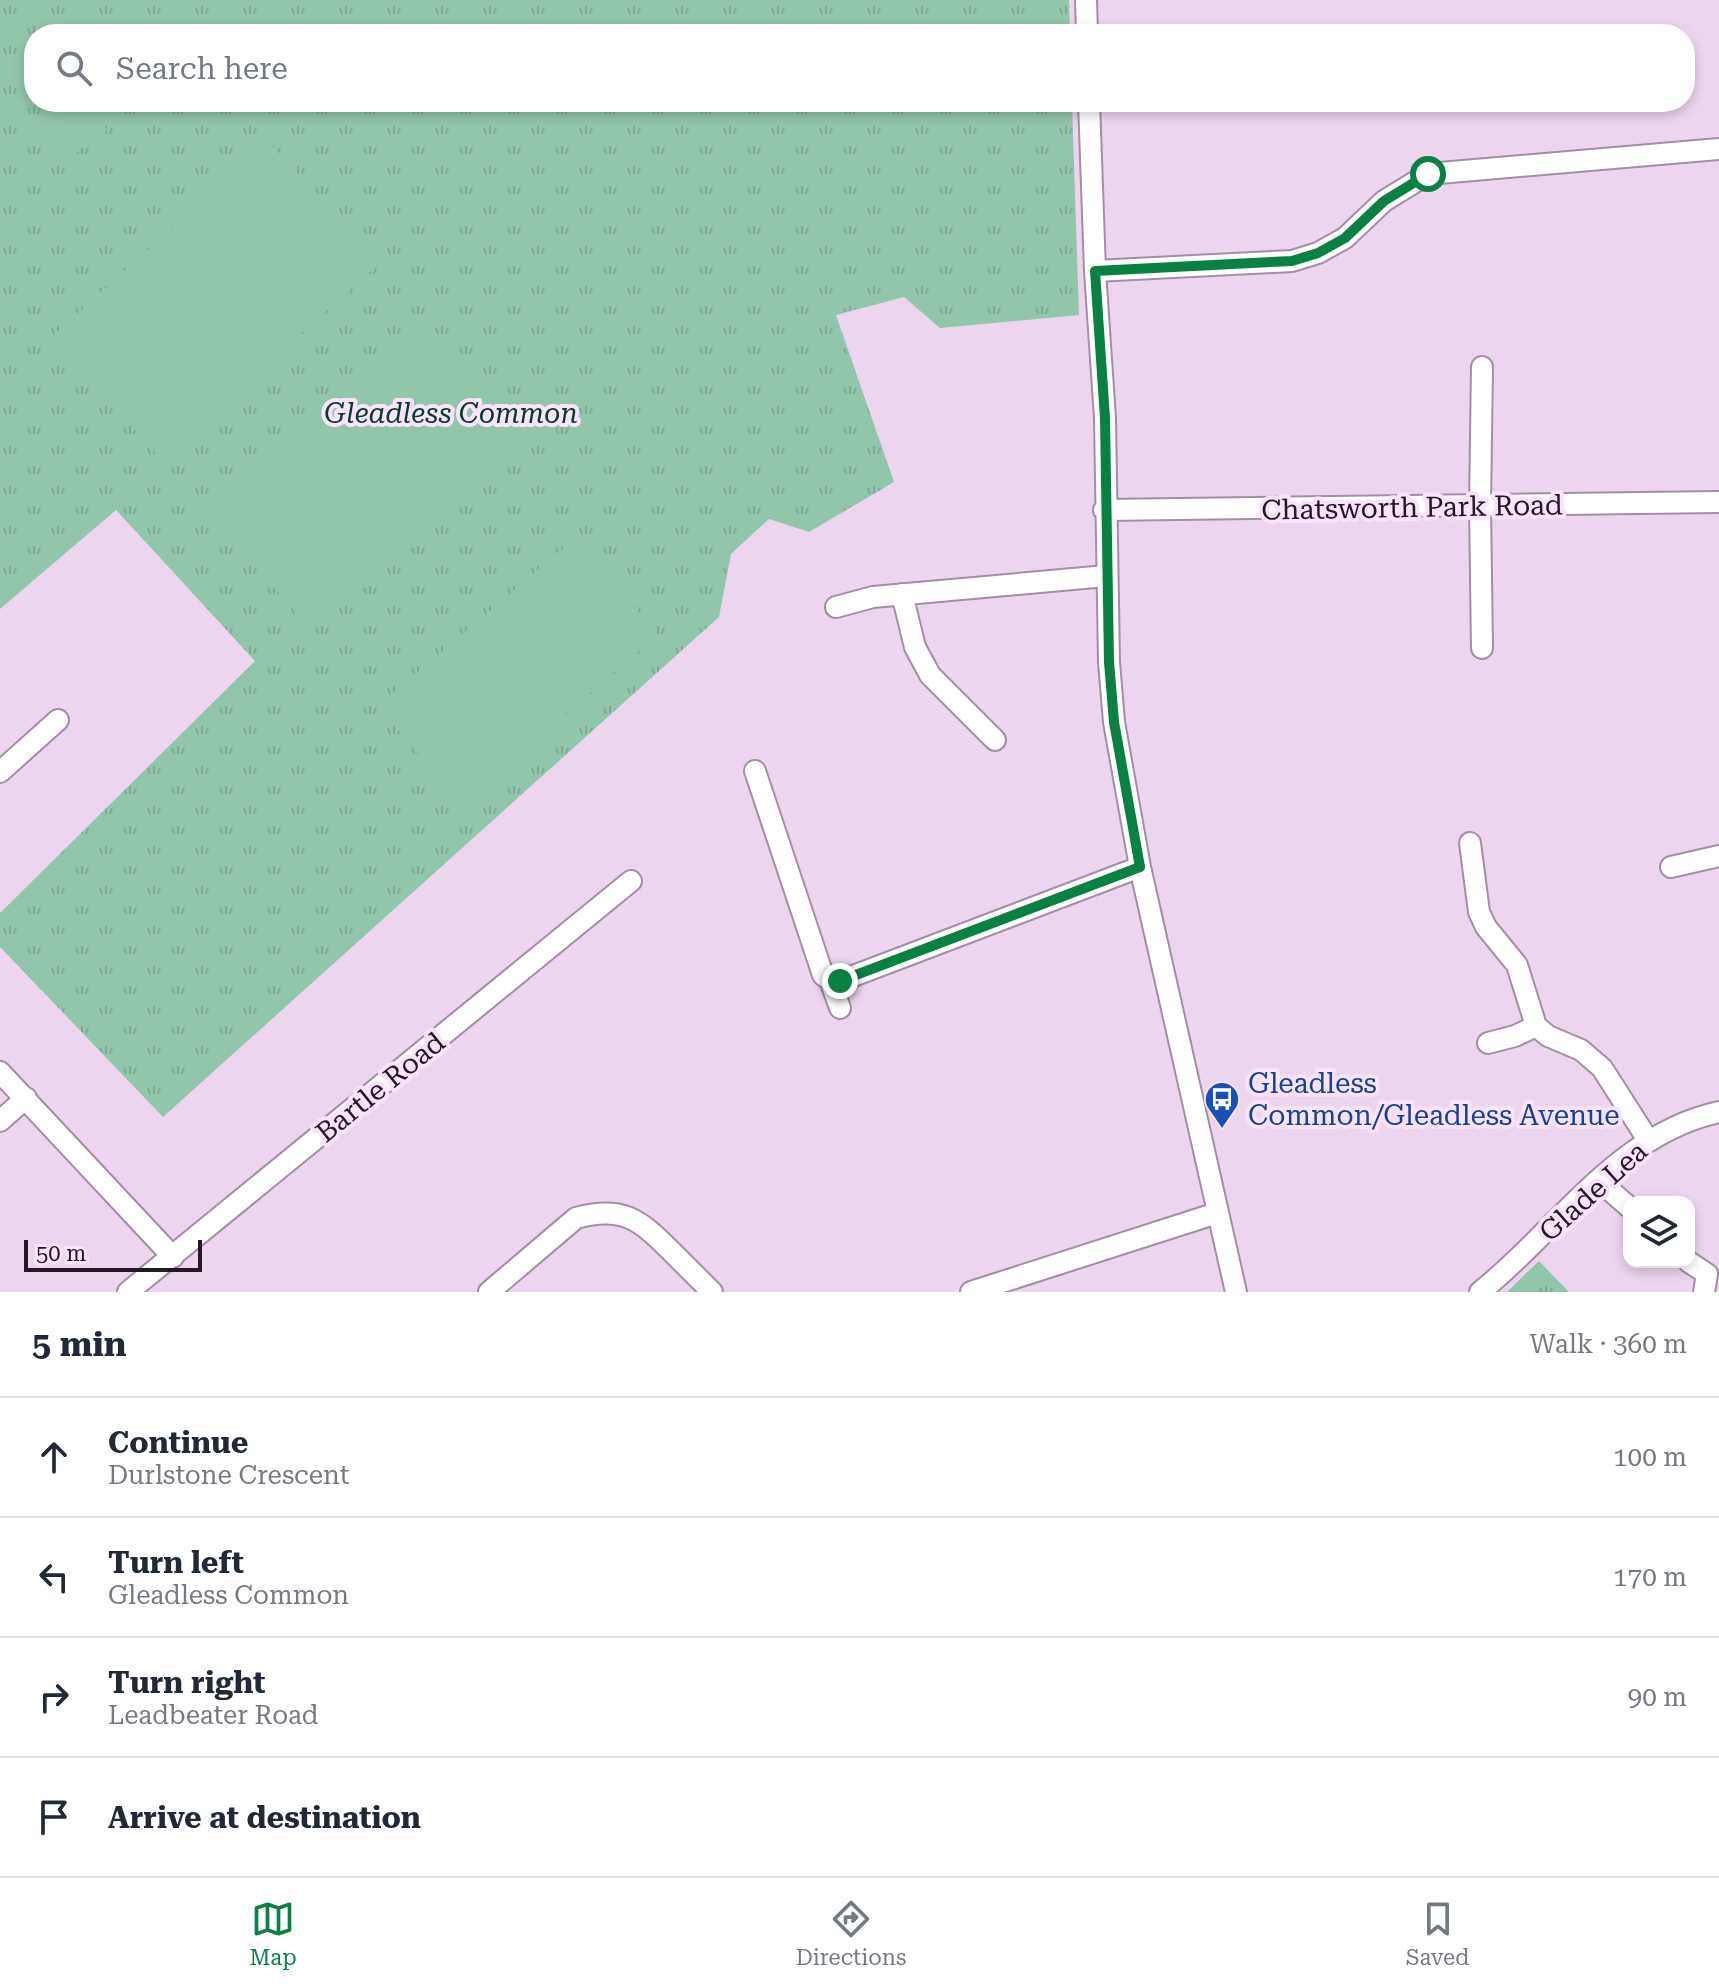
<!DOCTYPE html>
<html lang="en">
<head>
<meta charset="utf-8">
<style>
	body { margin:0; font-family:"Roboto Serif",serif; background:#f6f6f7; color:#1f2937 }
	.controls { position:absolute; right:24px; bottom:24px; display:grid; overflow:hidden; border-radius:16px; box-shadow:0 4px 12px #0003 }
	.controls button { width:72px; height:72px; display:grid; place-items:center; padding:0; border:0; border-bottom:2px solid #e0e1e3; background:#fff; color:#1f2937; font:40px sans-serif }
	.scale { position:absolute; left:24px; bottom:20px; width:178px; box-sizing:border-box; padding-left:8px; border:4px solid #221923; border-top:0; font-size:22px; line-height:28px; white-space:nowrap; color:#221923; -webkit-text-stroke:6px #fae2fc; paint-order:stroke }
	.stop { position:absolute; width:24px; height:24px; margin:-18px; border:6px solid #0b8043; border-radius:50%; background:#fff }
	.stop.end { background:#0b8043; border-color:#fff; box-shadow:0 2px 8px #0008 }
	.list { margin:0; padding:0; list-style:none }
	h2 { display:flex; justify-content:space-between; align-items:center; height:104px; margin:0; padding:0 32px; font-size:34px }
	h2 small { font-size:26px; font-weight:400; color:#747a83 }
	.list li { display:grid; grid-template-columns:52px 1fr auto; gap:24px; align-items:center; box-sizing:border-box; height:120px; padding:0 32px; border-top:2px solid #e0e1e3 }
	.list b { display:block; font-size:30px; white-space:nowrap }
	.list p { margin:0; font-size:26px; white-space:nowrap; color:#747a83 }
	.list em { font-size:26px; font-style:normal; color:#747a83 }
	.icon { flex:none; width:44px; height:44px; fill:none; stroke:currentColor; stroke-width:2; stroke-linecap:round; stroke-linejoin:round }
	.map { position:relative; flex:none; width:1719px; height:1292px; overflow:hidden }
	.search { position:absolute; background:#fff; box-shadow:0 4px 12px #0003; left:24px; right:24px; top:24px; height:88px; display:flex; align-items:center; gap:20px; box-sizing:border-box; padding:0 28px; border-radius:32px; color:#747a83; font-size:30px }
	.sheet { height:584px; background:#fff }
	nav { display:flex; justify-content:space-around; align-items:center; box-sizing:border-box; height:112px; border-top:2px solid #e0e1e3; background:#fff; font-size:22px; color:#747a83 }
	nav a { display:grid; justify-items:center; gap:4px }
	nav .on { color:#0b8043 }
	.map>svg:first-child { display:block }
	.grass { fill:url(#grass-tufts) }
	.pitch { fill:#92c6ab }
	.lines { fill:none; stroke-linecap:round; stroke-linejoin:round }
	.street-casing { stroke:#a48ea6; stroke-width:24 }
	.street { stroke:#fff; stroke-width:20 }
	.route { stroke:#0b8043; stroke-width:10 }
	.labels { text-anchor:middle; stroke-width:8; stroke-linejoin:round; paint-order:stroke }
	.park-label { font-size:28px; font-style:italic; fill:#03402a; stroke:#fae2fc }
	.street-label { font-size:28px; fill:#221923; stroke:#fae2fc }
	.transit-label { font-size:28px; fill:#164399; stroke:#fae2fc; text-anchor:start }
</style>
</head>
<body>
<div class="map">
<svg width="1719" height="1292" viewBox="0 0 1719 1292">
	<defs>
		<pattern id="grass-tufts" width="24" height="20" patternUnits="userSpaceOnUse" patternTransform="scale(2)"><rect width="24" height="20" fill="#92c6ab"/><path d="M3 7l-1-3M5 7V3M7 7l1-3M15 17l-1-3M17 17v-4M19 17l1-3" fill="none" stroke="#7eaa93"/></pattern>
	</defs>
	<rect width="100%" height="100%" fill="#edd5ef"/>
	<path class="grass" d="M0,0H1069L1070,34H34V102H1072L1079,315L940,328L904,297L836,315L894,482L809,532L769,519L731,554L719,617L163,1117L0,947V913L255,661L116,510L0,609Z
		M1539,1261L1569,1292H1507Z"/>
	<path class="pitch" d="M71,102H87L107,130L70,157L44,122Z
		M269,142L379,264L161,459L51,337Z
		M423,317L530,439L312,631L205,509Z
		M575,538L658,635L461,803L378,706Z"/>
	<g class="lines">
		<g class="street-casing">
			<path id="street" d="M1086,0L1087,34
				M1089,102L1095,271L1105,418L1109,662L1114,722L1140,867L1236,1292
				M1095,271L1292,261L1318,253L1345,238L1384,201L1428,174L1719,149
				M1482,367L1480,506L1482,648
				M1104,510L1719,502
				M902,594L915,647L930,675L995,740
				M836,607L873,597L1106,576
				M755,771L823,975L830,980L840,981L1140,867
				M0,772L58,720
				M1470,843L1479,912L1486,927L1517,965L1536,1026L1548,1036L1581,1050L1602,1068L1648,1140
				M1671,867L1719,856
				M830,980L840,1008
				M1488,1043L1515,1036L1536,1026
				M0,1072L173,1257
				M0,1121L26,1098
				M1598,1180L1629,1207
				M1689,1262L1707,1274L1704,1292
				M128,1292L631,881
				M489,1292L576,1218C623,1205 640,1220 671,1251C685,1265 698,1278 712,1292
				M971,1292L1217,1213
				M1480,1292C1557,1231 1617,1134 1719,1112"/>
		</g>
		<use href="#street" class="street"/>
	</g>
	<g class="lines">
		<path class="route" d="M840,981L1140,867L1114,722L1109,662L1105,418L1095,271L1292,261L1318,253L1345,238L1384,201L1428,174"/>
	</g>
	<defs>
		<g id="bus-pin" transform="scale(1.8)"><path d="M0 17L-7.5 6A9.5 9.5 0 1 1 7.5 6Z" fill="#1a4fb4" stroke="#fae2fc"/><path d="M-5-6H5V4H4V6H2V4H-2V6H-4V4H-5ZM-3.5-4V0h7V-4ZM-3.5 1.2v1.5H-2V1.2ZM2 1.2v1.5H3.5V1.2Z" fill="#fff"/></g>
	</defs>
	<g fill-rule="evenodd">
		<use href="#bus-pin" x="1222" y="1099"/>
	</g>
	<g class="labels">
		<g class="park-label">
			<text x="451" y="423">Gleadless Common</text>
		</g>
		<g class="street-label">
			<text transform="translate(1412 507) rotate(-1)" y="10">Chatsworth Park Road</text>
			<text transform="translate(380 1087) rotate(-39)" y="10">Bartle Road</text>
			<text transform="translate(1593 1191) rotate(-42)" y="10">Glade Lea</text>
		</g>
		<g class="transit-label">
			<text x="1248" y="1093">Gleadless<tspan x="1248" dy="32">Common/Gleadless Avenue</tspan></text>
		</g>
	</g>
</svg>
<div class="controls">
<button><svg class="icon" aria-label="layers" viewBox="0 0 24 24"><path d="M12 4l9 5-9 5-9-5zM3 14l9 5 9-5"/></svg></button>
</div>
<div class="scale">50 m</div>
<div class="stop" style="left:1428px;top:174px"></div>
<div class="stop end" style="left:840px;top:981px"></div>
<div class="search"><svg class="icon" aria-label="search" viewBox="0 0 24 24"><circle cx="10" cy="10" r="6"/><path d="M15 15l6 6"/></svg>Search here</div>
</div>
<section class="sheet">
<h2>5 min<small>Walk · 360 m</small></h2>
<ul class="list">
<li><svg class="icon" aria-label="ahead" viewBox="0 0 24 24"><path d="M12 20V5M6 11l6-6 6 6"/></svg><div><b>Continue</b><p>Durlstone Crescent</p></div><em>100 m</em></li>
<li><svg class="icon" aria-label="left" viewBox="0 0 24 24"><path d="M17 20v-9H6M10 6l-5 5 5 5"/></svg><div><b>Turn left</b><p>Gleadless Common</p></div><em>170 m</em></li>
<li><svg class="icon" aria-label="right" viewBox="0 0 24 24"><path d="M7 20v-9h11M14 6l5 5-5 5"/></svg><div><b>Turn right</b><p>Leadbeater Road</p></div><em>90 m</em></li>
<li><svg class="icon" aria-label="arrive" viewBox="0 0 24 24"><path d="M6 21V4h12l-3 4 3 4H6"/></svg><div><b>Arrive at destination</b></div></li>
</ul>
</section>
<nav>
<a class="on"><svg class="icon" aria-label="map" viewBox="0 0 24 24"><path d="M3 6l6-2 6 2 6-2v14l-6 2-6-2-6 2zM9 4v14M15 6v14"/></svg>Map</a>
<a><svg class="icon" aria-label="directions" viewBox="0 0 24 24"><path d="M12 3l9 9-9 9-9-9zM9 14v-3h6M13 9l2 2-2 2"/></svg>Directions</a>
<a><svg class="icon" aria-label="saved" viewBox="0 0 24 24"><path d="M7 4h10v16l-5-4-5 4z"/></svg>Saved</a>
</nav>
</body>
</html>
